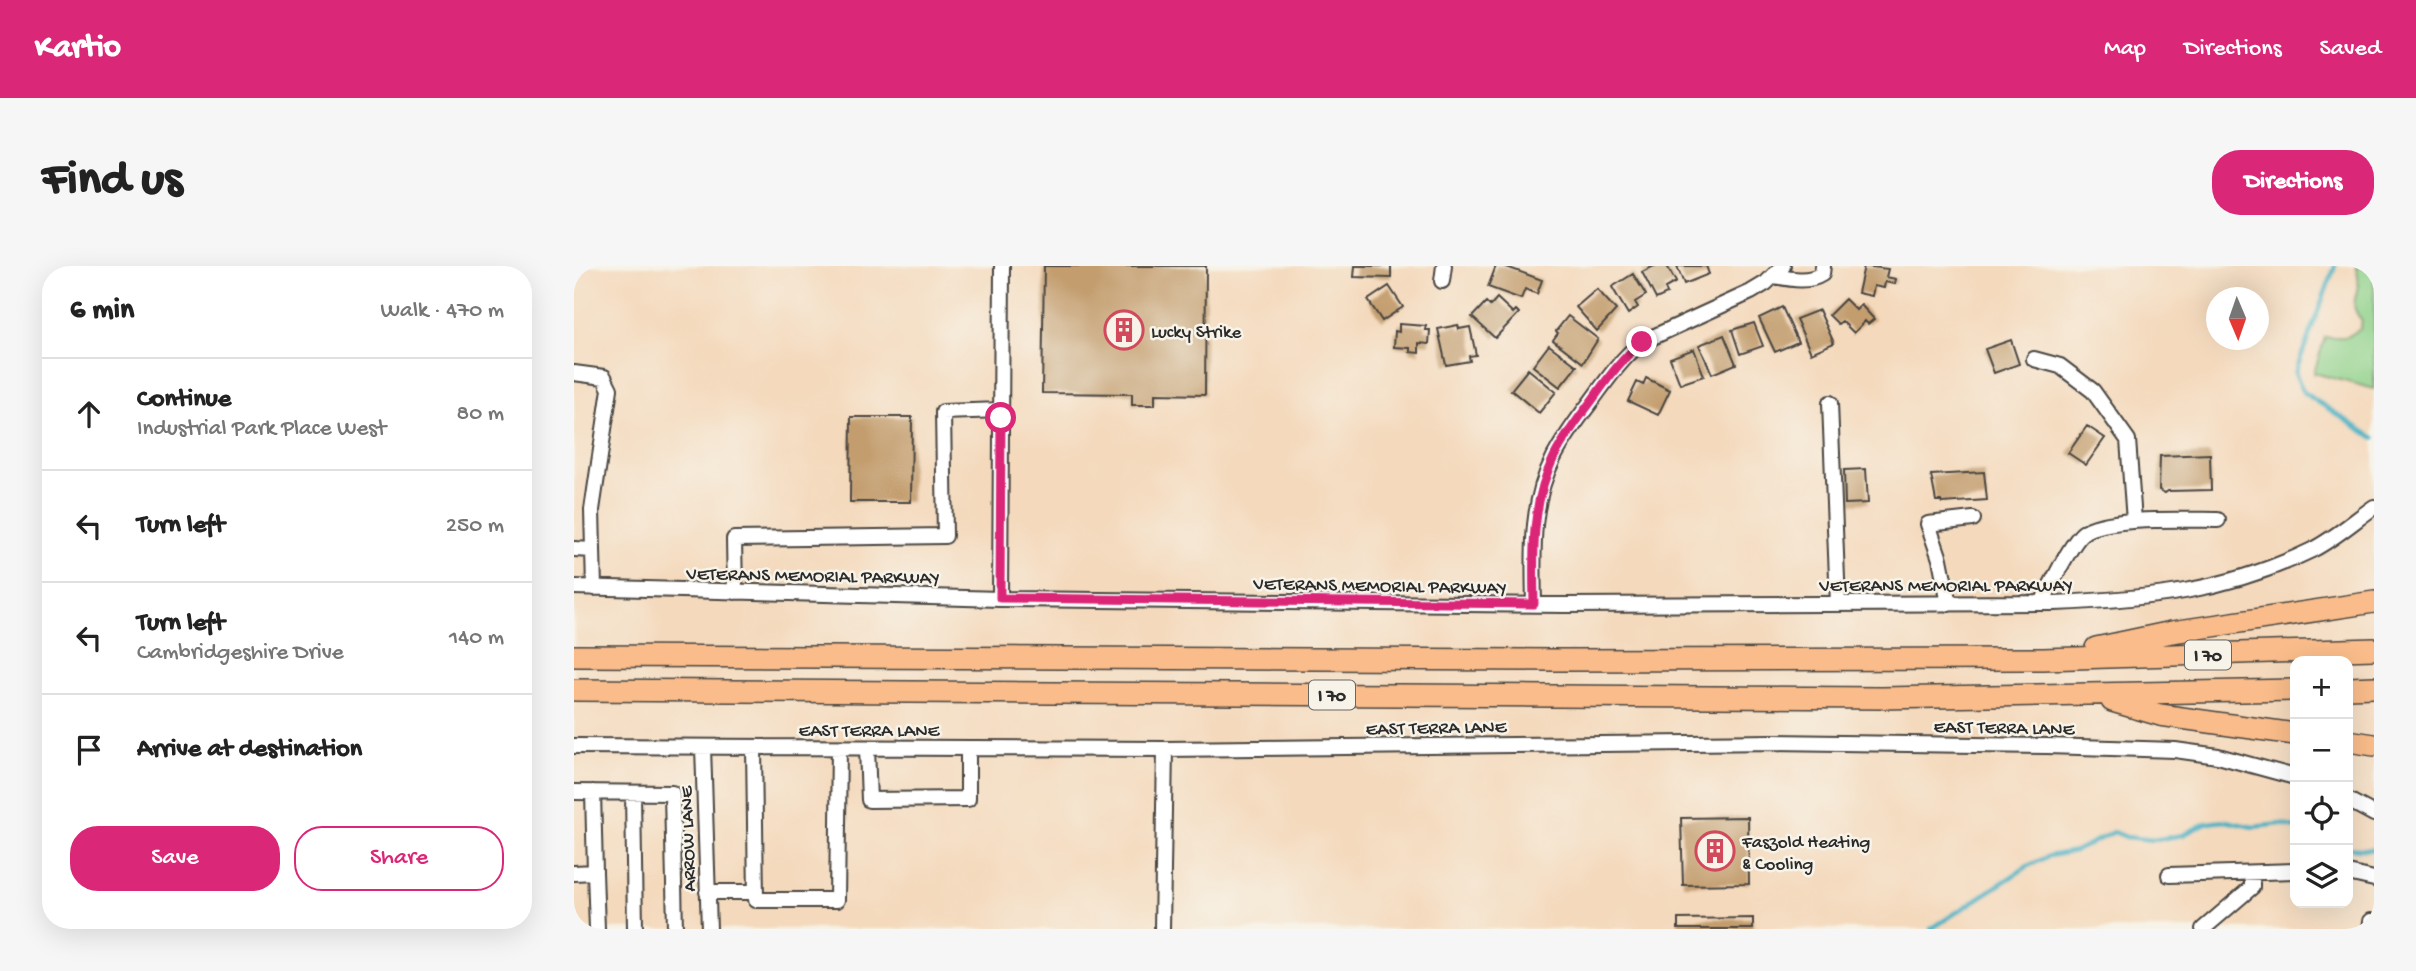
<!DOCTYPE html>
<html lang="en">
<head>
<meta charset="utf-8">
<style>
	body { margin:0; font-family:"Gochi Hand",sans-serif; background:#f6f6f6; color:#222 }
	.controls { position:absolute; right:21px; bottom:21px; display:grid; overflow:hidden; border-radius:14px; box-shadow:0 7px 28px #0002 }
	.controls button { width:63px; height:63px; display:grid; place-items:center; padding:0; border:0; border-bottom:2px solid #e0e0e0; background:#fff; color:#222; font:35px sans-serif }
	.compass { position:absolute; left:1632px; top:21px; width:63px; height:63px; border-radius:50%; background:#fff; box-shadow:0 7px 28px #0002; rotate:178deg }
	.stop { position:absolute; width:21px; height:21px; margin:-16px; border:5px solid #db2777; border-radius:50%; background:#fff }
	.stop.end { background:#db2777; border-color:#fff; box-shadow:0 2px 7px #0008 }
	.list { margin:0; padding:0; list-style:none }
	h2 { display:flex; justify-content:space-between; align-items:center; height:91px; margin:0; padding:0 28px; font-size:30px }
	h2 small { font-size:23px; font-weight:400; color:#767676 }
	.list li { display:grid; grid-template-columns:46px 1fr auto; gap:21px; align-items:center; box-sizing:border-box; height:112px; padding:0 28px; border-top:2px solid #e0e0e0 }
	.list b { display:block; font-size:26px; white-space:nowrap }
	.list p { margin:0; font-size:23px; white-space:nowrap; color:#767676 }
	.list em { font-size:23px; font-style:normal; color:#767676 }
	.actions { display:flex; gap:14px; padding:21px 28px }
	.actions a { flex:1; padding:16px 0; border:2px solid #db2777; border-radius:28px; text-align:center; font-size:24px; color:#db2777 }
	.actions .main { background:#db2777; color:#fff }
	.icon { flex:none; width:38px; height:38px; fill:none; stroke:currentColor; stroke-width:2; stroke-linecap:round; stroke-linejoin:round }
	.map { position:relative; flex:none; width:1800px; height:663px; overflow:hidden; border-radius:28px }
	header { display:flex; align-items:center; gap:42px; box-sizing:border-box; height:98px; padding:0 35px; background:#db2777; color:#fff }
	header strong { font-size:33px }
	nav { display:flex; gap:38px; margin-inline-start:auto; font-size:24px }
	.intro { display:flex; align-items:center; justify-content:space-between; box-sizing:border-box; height:168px; padding:0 42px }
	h1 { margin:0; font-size:49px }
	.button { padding:18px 32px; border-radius:28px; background:#db2777; color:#fff; font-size:24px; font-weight:700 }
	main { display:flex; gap:42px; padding:0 42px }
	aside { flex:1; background:#fff; border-radius:28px; box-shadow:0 7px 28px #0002 }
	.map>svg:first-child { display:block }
	.green { fill:#8ed18a; stroke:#5c7e5a; stroke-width:2 }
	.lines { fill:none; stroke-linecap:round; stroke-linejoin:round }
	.stream { stroke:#45b0c3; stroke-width:4.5 }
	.building { fill:#c39d6e }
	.minor-casing { stroke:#494541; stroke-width:18 }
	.highway-casing { stroke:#494541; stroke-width:24 }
	.minor { stroke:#fff; stroke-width:14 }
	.highway { stroke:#f9bc8a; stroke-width:21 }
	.route { stroke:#db2777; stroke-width:9 }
	.labels { text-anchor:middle; stroke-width:5; stroke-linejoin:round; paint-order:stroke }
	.shield { fill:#f7f3e8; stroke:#686764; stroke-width:2 }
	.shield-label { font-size:18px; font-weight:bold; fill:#2b2b2b }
	.poi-label { font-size:19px; fill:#2b2b2b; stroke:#f7f3e8; text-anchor:start }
	.street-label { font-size:19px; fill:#2b2b2b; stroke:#f7f3e8 }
</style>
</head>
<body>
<header>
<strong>Kartio</strong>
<nav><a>Map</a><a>Directions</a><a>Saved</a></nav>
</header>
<div class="intro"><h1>Find us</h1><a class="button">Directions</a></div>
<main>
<aside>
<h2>6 min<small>Walk · 470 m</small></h2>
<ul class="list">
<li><svg class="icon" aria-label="ahead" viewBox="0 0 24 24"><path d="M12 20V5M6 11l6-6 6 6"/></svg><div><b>Continue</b><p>Industrial Park Place West</p></div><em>80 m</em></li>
<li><svg class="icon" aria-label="left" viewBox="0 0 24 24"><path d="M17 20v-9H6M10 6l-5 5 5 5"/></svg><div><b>Turn left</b></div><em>250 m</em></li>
<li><svg class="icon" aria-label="left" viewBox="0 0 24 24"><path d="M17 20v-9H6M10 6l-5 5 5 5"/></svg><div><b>Turn left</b><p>Cambridgeshire Drive</p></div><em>140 m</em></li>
<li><svg class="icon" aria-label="arrive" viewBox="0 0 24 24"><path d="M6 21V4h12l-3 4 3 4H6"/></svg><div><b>Arrive at destination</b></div></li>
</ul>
<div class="actions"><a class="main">Save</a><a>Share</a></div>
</aside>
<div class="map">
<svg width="1800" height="663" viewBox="0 0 1800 663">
	<rect width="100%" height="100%" fill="#f7f3e8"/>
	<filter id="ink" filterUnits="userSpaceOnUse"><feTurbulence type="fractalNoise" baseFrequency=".0143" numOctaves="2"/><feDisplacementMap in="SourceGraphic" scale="14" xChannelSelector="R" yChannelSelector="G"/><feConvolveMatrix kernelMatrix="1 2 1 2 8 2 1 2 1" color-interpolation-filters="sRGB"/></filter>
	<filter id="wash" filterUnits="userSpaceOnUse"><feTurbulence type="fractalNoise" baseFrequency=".00686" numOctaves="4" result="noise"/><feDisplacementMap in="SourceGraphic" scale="28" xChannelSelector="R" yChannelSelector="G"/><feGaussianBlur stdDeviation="1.57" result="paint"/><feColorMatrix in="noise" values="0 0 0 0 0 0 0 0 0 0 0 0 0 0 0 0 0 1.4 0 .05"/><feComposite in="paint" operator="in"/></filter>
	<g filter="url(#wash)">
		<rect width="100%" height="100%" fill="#f4d9bc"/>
		<path class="green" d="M1782,0H1800V123L1740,107L1751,71H1773L1786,63L1788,55C1774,37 1783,36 1784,17C1785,11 1783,6 1782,0Z"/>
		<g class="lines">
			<path class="stream" d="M1761,0L1721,107L1730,127L1800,172
				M1774,582L1800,584
				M1357,663L1454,600L1475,590L1501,585L1540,566L1552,571L1579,574L1609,569L1632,557L1652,555L1679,561L1707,558L1721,562"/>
		</g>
		<g id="blocks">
			<path class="building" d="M470,0H632L631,129L581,128V139H558V128L468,127Z
				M781,0H817V12L780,11Z
				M922,0H930L968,14L963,28L951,23L947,33L914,21Z
				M1080,0H1093L1102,16L1091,22L1093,28L1082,33L1068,6Z
				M1103,0H1132L1135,8L1110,18Z
				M1290,0L1314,3L1312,11L1322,13L1321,18L1311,16L1310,22L1300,20L1298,30L1284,27Z
				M1059,8L1072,29L1061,36L1064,41L1054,48L1038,21Z
				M815,20L829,41L808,55L794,34Z
				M1023,23L1042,44L1023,65L1002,41Z
				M923,32L939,47L942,44L945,47L921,72L898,51L912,36L916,40Z
				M1271,33L1282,44L1287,39L1300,53L1294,58L1291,55L1280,67L1268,55L1264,58L1255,49Z
				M1208,41L1224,76L1201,86L1185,52Z
				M1245,44L1260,77L1237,87L1222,53Z
				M994,50L1024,73L1009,97L979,74L984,67L982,65Z
				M1180,57L1189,80L1166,88L1158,64Z
				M825,58L852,60L851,64H856L855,78L845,77V87L836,86V82L820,81L821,65L825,66Z
				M884,59L885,63L896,61L902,89L895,90L896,95L872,99L864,63Z
				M1150,69L1162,98L1138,108L1125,79Z
				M1437,74L1445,98L1420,107L1411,83Z
				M975,79L1003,100L986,121L959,100Z
				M1120,83L1130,110L1106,118L1096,92Z
				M954,103L982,126L965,147L937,124Z
				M1072,112L1096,124L1084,149L1054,135L1063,116L1069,119Z
				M277,151H338L337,236H276Z
				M1513,160L1531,172L1512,199L1494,187Z
				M1636,188L1637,224L1594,225L1591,227L1585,224L1586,190Z
				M1292,203L1294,237L1271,238L1270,204Z
				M1410,206L1413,234L1368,237L1367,235H1362L1357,209Z
				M1174,551L1175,618L1109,619L1107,552Z
				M1179,652V663H1104V653Z"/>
		</g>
	</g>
	<g filter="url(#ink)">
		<use href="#blocks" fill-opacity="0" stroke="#494541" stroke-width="2"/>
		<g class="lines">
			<g class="minor-casing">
				<path id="minor" d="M1200,10C1216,13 1234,17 1248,8L1249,0
					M868,15L870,0
					M1460,93L1486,100L1519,125L1554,174L1560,255
					M0,107L30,111L36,123L18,244L20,322
					M1256,137L1264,338
					M0,283L19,284
					M0,321L426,333L990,339L1480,337C1574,333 1652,326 1738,284C1760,273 1780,255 1800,241
					M161,326L160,273L371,270L369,146L427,144
					M426,333L428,0
					M1468,337C1475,322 1497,277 1509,267C1529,250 1616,254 1644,254
					M960,338C959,288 956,237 980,191C990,172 1003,154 1016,137C1032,115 1047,93 1068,76L1177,26L1192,17L1209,0
					M1375,338L1366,293L1354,258L1399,253
					M0,480L591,483L1200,476L1473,480L1601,484L1644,490L1721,511
					M129,481L135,663
					M180,481L182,634H263L265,482
					M293,482L295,534L394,533V482
					M0,526L98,527L101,663
					M19,526L21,606
					M59,527L61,663
					M1774,534L1800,548
					M0,607L21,606L23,663
					M1774,607L1800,613
					M1595,609L1721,605
					M133,626H182
					M588,663L591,483
					M1629,663L1678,621V607
					M1796,663L1797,655"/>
			</g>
			<g class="highway-casing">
				<path id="highway" d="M1522,382L1598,366L1800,336
					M0,390L982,394L1469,393L1800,383
					M1774,422L1800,421
					M0,424L1308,432L1721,424
					M1538,435L1586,449L1721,468
					M1774,475L1800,479"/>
			</g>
			<use href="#minor" class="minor"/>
			<use href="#highway" class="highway"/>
		</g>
	</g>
	<g class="lines" filter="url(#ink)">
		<path class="route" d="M427,152L426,332L960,338C959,288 957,237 980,191C990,172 1003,154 1016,137C1032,115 1047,93 1068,76"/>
	</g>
	<defs>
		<g id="building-ring" transform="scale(2.0125)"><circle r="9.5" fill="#f7f3e8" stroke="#d1495b" stroke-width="1.5"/><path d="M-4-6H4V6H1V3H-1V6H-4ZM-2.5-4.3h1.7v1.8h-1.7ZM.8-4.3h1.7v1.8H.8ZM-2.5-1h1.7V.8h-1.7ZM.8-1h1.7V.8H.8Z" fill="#d1495b"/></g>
	</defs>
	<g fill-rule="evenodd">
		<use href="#building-ring" x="550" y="64"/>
		<use href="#building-ring" x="1141" y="585"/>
	</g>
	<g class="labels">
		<g class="shield">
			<rect x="1611" y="374.5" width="46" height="29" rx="5"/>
			<rect x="735" y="414.5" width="46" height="29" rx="5"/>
		</g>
		<g class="shield-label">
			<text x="1634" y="395">I 70</text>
			<text x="758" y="435">I 70</text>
		</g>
		<g class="poi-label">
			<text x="577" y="71">Lucky Strike</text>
			<text x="1168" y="581">Faszold Heating<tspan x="1168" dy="22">&amp; Cooling</tspan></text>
		</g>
		<g class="street-label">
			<text transform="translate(239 308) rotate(1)" y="7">VETERANS MEMORIAL PARKWAY</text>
			<text transform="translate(806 318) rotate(1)" y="7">VETERANS MEMORIAL PARKWAY</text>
			<text x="1372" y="325">VETERANS MEMORIAL PARKWAY</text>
			<text transform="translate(862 460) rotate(-1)" y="7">EAST TERRA LANE</text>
			<text transform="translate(1430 460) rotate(1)" y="7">EAST TERRA LANE</text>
			<text x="295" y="470">EAST TERRA LANE</text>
			<text transform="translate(112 573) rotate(-92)" y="7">ARROW LANE</text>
		</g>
	</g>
</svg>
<div class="controls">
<button>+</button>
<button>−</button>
<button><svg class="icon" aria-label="locate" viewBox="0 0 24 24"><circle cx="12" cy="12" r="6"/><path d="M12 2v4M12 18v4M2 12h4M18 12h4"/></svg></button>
<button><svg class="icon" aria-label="layers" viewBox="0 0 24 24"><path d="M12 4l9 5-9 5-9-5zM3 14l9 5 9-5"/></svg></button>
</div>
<svg class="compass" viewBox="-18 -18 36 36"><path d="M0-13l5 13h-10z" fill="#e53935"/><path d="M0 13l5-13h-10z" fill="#767676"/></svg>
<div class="stop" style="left:427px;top:152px"></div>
<div class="stop end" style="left:1068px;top:76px"></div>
</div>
</main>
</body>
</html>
